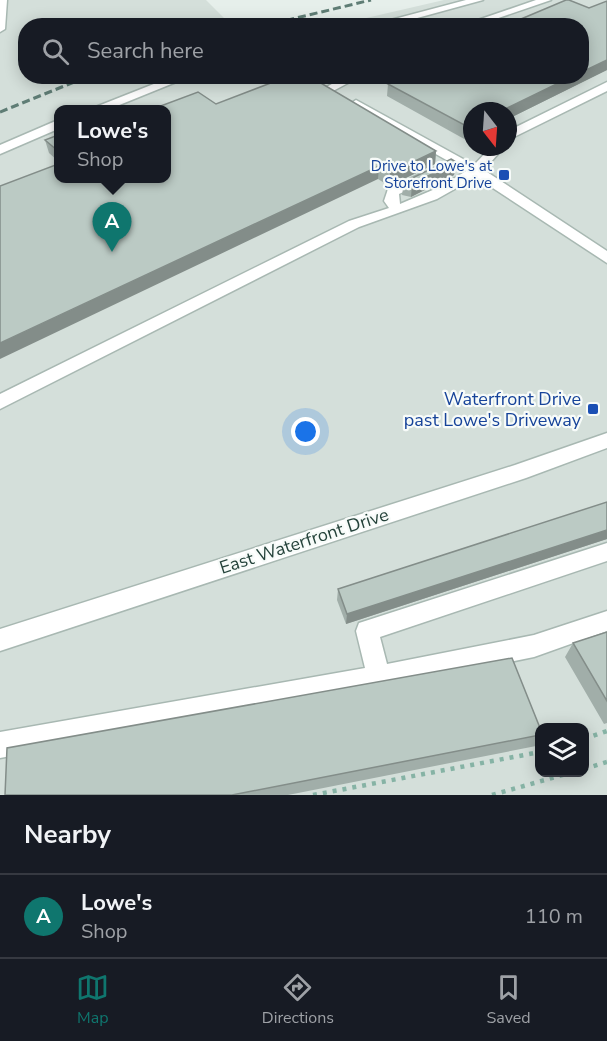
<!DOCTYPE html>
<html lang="en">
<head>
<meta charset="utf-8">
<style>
	body { margin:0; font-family:"Nunito Sans",sans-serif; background:#242831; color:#f1f3f6 }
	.controls { position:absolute; right:18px; bottom:18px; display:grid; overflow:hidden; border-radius:12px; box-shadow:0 3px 15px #0003 }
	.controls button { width:54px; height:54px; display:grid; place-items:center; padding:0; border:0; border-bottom:2px solid #363941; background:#171b24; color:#f1f3f6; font:30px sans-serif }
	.compass { position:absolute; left:463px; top:102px; width:54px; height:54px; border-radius:50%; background:#171b24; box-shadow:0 3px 15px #0003; rotate:163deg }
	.you { position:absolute; left:306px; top:432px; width:21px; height:21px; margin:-15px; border:4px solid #fff; border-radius:50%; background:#1a73e8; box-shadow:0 0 0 9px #1a73e833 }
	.badge { display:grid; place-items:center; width:39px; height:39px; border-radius:50%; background:#0f766e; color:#fff; font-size:20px; font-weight:700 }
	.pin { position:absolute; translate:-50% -50px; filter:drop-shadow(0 2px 3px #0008) }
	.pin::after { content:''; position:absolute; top:32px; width:21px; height:18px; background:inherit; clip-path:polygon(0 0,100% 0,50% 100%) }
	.popup { position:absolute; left:54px; top:105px; width:117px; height:78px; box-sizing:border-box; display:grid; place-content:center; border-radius:12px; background:#171b24; filter:drop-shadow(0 2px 4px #0005); font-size:20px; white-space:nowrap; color:#9ea1a6 }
	.popup b { font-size:22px; color:#f1f3f6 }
	.popup::after { content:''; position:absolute; left:50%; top:100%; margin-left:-12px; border:12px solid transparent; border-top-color:#171b24 }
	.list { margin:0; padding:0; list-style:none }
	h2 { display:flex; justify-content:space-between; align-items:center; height:78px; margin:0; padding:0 24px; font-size:26px }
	h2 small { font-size:20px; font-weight:400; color:#9ea1a6 }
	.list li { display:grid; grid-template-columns:39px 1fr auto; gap:18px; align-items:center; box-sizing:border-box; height:84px; padding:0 24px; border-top:2px solid #363941 }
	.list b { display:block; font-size:22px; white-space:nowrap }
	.list p { margin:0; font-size:20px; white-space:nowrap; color:#9ea1a6 }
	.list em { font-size:20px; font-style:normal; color:#9ea1a6 }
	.icon { flex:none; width:33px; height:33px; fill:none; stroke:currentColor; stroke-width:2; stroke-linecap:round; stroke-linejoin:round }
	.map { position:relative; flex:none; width:607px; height:795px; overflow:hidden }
	.search { position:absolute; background:#171b24; box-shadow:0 3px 15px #0003; left:18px; right:18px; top:18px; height:66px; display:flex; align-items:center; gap:15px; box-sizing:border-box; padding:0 21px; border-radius:24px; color:#9ea1a6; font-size:22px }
	.sheet { height:162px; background:#171b24 }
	nav { display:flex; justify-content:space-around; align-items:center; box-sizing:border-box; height:84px; border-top:2px solid #363941; background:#171b24; font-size:16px; color:#9ea1a6 }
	nav a { display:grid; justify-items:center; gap:3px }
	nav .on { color:#0f766e }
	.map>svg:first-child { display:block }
	.built { fill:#d4dfda; fill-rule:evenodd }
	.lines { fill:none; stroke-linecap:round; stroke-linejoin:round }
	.minor-casing { stroke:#a8b8b2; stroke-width:3 }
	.path { stroke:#86b3a5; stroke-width:4.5; stroke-dasharray:4 6; stroke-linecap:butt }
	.minor { fill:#fff; fill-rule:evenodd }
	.rail { stroke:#5f7d75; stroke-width:3; stroke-dasharray:8 4; stroke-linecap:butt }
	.wall { fill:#a1aea9 }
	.shaded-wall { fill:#838d89 }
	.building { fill:#bbcac4; stroke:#838d89; stroke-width:1.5 }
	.transit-dot { fill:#1a4fb4; stroke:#f7fbf9; stroke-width:2 }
	.labels { text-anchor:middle; stroke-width:4.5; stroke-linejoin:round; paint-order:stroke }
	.far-transit-label { font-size:15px; fill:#164399; stroke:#f7fbf9; text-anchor:end }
	.transit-label { font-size:18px; fill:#164399; stroke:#f7fbf9; text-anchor:end }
	.street-label { font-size:18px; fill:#24423a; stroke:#f7fbf9 }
</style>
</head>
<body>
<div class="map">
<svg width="607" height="795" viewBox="0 0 607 795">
	<rect width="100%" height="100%" fill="#e6efeb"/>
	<path class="built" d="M0,0H206L231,25L26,26V76H582V26L336,25L444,0H607V795H0ZM58,110H166V178H58ZM472,111H508V147H472ZM540,728H584V772H540Z"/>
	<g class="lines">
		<g class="minor-casing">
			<path id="minor" d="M0,0H7L5,29L0,32Z
				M466,0H483L388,26H368Z
				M536,0H551L481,24L472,22Z
				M174,76H191L107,110H88Z
				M346,76H361L333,91L323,89Z
				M607,82V91L508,140V131Z
				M356,100L474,165L491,147H504L484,170L607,251V263L476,177L437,199L359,227L0,409V394L349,221L389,208L384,201L388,189L420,174H430V180L399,194L400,204L442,186L466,171L352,107L350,104Z
				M58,120V129L0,154V145Z
				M607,433V448L526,478L0,651V629L515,465Z
				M607,543V561L380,637L387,664L534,635L607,611V631L534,657L379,689L0,758V732L365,668L356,631L359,623Z"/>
		</g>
		<path class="path" d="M584,739L607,731
			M584,769L607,762
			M313,795L540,752
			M492,795L573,772"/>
		<use href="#minor" class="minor"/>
		<path class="rail" d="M263,26L371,0
			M0,112L89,76"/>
	</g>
	<path class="wall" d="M607,1V70L508,119V111L466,140L387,96L388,84L582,76L520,23L521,19L589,8Z
		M216,104L436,151L435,164L389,186L378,179Z
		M58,135V161L49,153L45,140Z
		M456,162L454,175L411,197L402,195L404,182Z
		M607,502V539L346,624L337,600L338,589Z
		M607,632V723L604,724L565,657L573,643Z
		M540,728V740L536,746L288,795H5Z"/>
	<path class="shaded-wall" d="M607,60V70L508,119V111H501L573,76H582V72Z
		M472,125V137L466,140L468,127Z
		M436,151L435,164L389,186L390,173Z
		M456,162L454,175L411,197L412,184Z
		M379,166L378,179L0,359V343Z
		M607,530V539L346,624L347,614Z"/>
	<path class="building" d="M566,0H569L589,8L607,1V60L582,72V26H515L527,21L521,19Z
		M289,76H309L436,151L390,173L379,166L0,343V186L58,164V178H166V110H150L198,92L216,104Z
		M405,76H573L501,111H472V125L468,127L388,84Z
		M136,107L139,110H128Z
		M58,135V151L45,140Z
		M451,159L456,162L412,184L404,182Z
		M607,502V530L347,614L338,589Z
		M607,632V701L573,643Z
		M512,658L540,728V735L232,795H5L7,748Z"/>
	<g class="transit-dot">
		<rect x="498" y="169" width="12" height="12" rx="3"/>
		<rect x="587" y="403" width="12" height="12" rx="3"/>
	</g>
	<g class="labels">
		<g class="far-transit-label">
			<text x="492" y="171">Drive to Lowe's at<tspan x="492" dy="17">Storefront Drive</tspan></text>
		</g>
		<g class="transit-label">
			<text x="581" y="405">Waterfront Drive<tspan x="581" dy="21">past Lowe's Driveway</tspan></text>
		</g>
		<g class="street-label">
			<text transform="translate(304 541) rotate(-18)" y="6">East Waterfront Drive</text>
		</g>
	</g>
</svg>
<div class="controls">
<button><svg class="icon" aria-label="layers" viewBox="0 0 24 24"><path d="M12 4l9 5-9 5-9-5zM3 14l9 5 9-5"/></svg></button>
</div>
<svg class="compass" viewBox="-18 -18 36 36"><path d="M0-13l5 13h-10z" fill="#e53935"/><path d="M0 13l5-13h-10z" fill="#9ea1a6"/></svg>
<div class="you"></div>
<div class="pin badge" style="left:112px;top:252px">A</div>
<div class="popup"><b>Lowe's</b>Shop</div>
<div class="search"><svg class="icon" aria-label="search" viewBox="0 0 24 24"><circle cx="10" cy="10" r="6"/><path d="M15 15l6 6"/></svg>Search here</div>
</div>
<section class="sheet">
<h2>Nearby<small></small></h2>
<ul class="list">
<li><span class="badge">A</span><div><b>Lowe's</b><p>Shop</p></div><em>110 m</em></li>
</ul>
</section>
<nav>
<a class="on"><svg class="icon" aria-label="map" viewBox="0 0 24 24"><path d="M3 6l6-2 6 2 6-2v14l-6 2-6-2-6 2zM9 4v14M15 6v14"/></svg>Map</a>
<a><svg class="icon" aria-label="directions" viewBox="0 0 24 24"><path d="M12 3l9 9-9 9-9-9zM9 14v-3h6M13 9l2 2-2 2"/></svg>Directions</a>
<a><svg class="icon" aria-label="saved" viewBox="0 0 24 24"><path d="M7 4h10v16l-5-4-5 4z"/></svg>Saved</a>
</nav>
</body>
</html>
